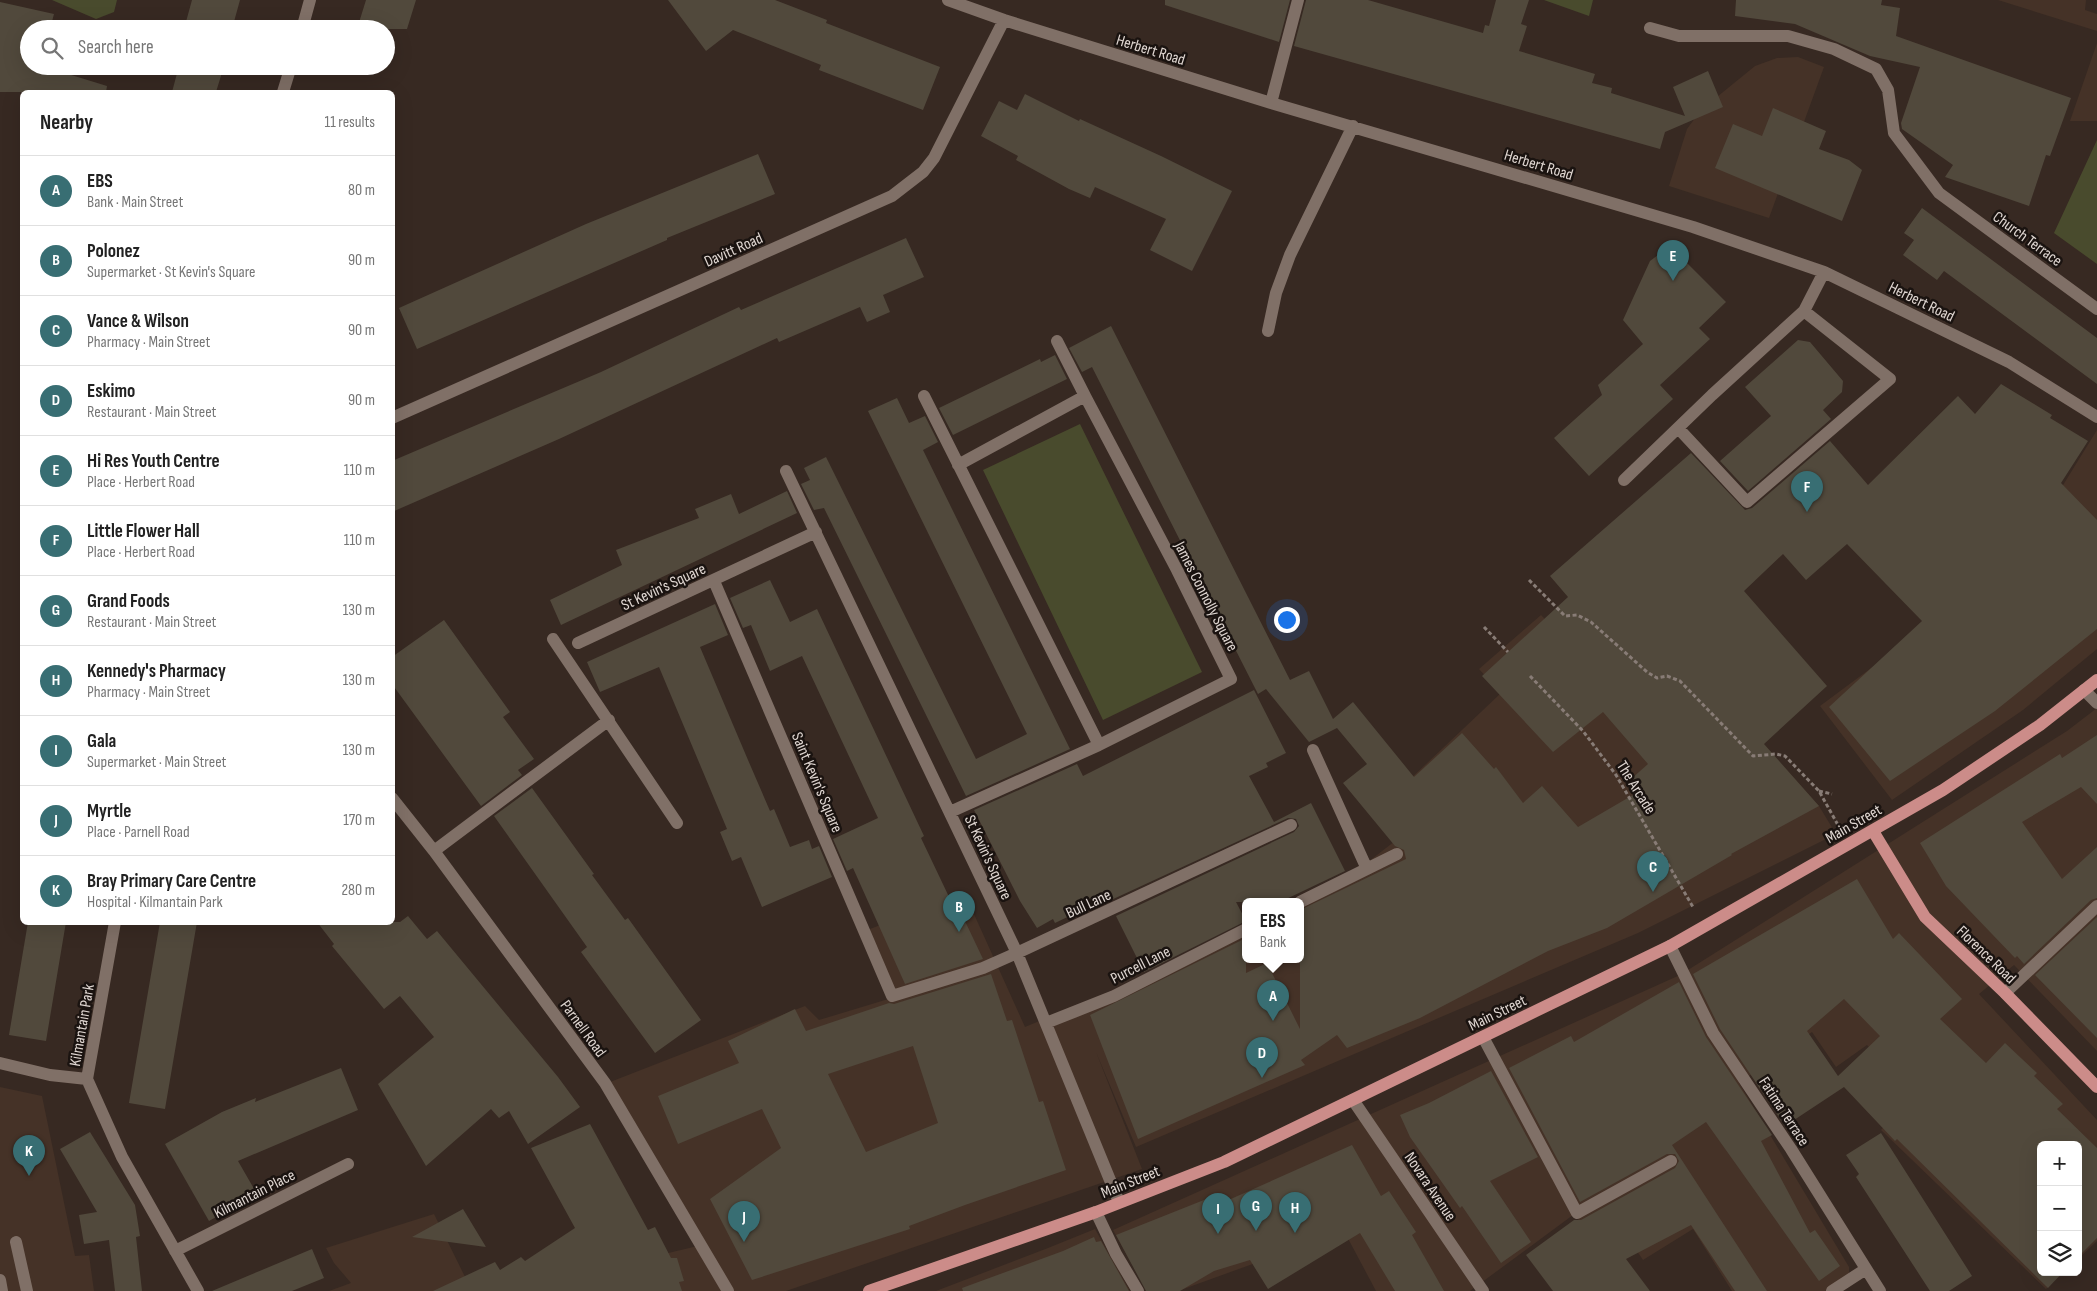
<!DOCTYPE html>
<html lang="en">
<head>
<meta charset="utf-8">
<style>
	body { margin:0; font-family:"Sofia Sans Condensed",sans-serif; background:#f2f2f2; color:#222 }
	.controls { position:absolute; right:15px; bottom:15px; display:grid; overflow:hidden; border-radius:8px; box-shadow:0 5px 20px #0002 }
	.controls button { width:45px; height:45px; display:grid; place-items:center; padding:0; border:0; border-bottom:1px solid #e0e0e0; background:#fff; color:#222; font:25px sans-serif }
	.you { position:absolute; left:1286px; top:619px; width:18px; height:18px; margin:-12px; border:4px solid #fff; border-radius:50%; background:#1a73e8; box-shadow:0 0 0 8px #1a73e833 }
	.badge { display:grid; place-items:center; width:32px; height:32px; border-radius:50%; background:#386e73; color:#fff; font-size:16px; font-weight:700 }
	.pin { position:absolute; translate:-50% -41px; filter:drop-shadow(0 1px 2px #0008) }
	.pin::after { content:''; position:absolute; top:26px; width:18px; height:15px; background:inherit; clip-path:polygon(0 0,100% 0,50% 100%) }
	.popup { position:absolute; left:1242px; top:898px; width:62px; height:65px; box-sizing:border-box; display:grid; place-content:center; border-radius:8px; background:#fff; filter:drop-shadow(0 1px 4px #0005); font-size:16px; white-space:nowrap; color:#767676 }
	.popup b { font-size:19px; color:#222 }
	.popup::after { content:''; position:absolute; left:50%; top:100%; margin-left:-10px; border:10px solid transparent; border-top-color:#fff }
	.list { margin:0; padding:0; list-style:none }
	h2 { display:flex; justify-content:space-between; align-items:center; height:65px; margin:0; padding:0 20px; font-size:21px }
	h2 small { font-size:16px; font-weight:400; color:#767676 }
	.list li { display:grid; grid-template-columns:32px 1fr auto; gap:15px; align-items:center; box-sizing:border-box; height:70px; padding:0 20px; border-top:1px solid #e0e0e0 }
	.list b { display:block; font-size:19px; white-space:nowrap }
	.list p { margin:0; font-size:16px; white-space:nowrap; color:#767676 }
	.list em { font-size:16px; font-style:normal; color:#767676 }
	.icon { flex:none; width:28px; height:28px; fill:none; stroke:currentColor; stroke-width:2; stroke-linecap:round; stroke-linejoin:round }
	.map { position:relative; flex:none; width:2097px; height:1291px; overflow:hidden }
	.search { position:absolute; background:#fff; box-shadow:0 5px 20px #0002; left:20px; top:20px; width:375px; height:55px; display:flex; align-items:center; gap:12px; box-sizing:border-box; padding:0 18px; border-radius:28px; color:#767676; font-size:19px }
	.panel { position:absolute; background:#fff; box-shadow:0 5px 20px #0002; left:20px; top:90px; width:375px; height:835px; border-radius:8px }
	.map>svg:first-child { display:block }
	.built { fill:#453227 }
	.green { fill:#494b2d }
	.building { fill:#51493c; fill-rule:evenodd }
	.lines { fill:none; stroke-linecap:round; stroke-linejoin:round }
	.path { stroke:#887c76; stroke-width:3; stroke-dasharray:4 2.5; stroke-linecap:butt }
	.minor { stroke:#807067; stroke-width:12 }
	.major { stroke:#cc8c89; stroke-width:12 }
	.labels { text-anchor:middle; stroke-width:5; stroke-linejoin:round; paint-order:stroke }
	.street-label { font-size:16px; fill:#e0d7d2; stroke:#1a1310 }
</style>
</head>
<body>
<div class="map">
<svg width="2097" height="1291" viewBox="0 0 2097 1291">
	<rect width="100%" height="100%" fill="#372922"/>
	<path class="built" d="M1998,0H2086L2085,10L2097,14V31Z
		M2097,43V121H2070Z
		M1798,57L1824,67L1769,218L1669,186L1687,129L1701,110L1755,66L1777,58Z
		M2097,430V649L2023,710L1892,800L1820,706L1960,602L2031,537Z
		M1541,615L1562,637L1765,778L1783,766L1819,806L1836,834L1638,933L1136,1147L1096,1052L1142,1169L786,1291H509L706,1244L605,1084L805,1006L819,1020L895,997L865,931L964,892L1025,1027L1114,990L1245,929L1246,960H1300L1301,904L1332,890L1431,813L1405,784L1501,693L1479,669Z
		M2097,708V1051L2014,965L1979,994L2097,1120V1241L2078,1259V1145H2041V1272H2064L2046,1289L1881,1130L1914,1094L1867,1045L1836,1067L1812,1032L1739,1083L1849,1267V1285L1841,1291H1732L1693,1229L1643,1260L1608,1208L1580,1221L1573,1215L1470,1291H1376L1344,1231L1178,1291H1147L1113,1230L1680,975L2067,731Z
		M0,1087L42,1096L75,1256L89,1255L94,1291H0Z
		M434,1214L472,1291H329L351,1283L334,1263L326,1248Z
		M1095,1229L1130,1291H936L1048,1248Z"/>
	<path class="green" d="M52,0H117L114,12L96,19Z
		M1544,0H1593L1589,16Z
		M2097,140V264L2054,233Z
		M1080,424L1202,672L1103,720L983,470Z"/>
	<path class="building" d="M192,0H240L232,29H184Z
		M366,0H416L407,29H357Z
		M668,0H775L827,20L826,23L940,67L923,110L819,70L821,65L733,30L706,51Z
		M1165,0H1290L1279,42L1165,5Z
		M1306,0H1368L1483,33L1485,25L1489,26L1496,0H1529L1521,24L1527,26L1519,51L1595,74L1592,83L1612,88L1611,93L1685,116L1673,87L1708,71L1723,107L1665,132L1660,149L1294,46Z
		M1736,0H1882L1881,5L1900,8L1896,36L2071,98L2050,156L2046,155L2029,206L1945,177L1953,165L1902,129L1901,123L1920,67L1870,56L1795,24L1735,16Z
		M0,2L54,14L50,29H29V66H42L107,86L106,92H0Z
		M179,66H224L216,92H172Z
		M1025,94L1079,121L1080,119L1161,156L1232,191L1192,271L1150,250L1166,219L1095,187L1090,198L1069,189L1016,160L1018,156L981,136L999,101L1017,110Z
		M1773,108L1826,131L1819,149L1849,160L1862,170L1842,221L1715,168L1733,124L1762,136Z
		M758,154L775,194L667,238V240L417,349L399,308L586,224Z
		M1922,208L2097,338V384L1944,271L1937,280L1903,255L1914,240L1904,233Z
		M906,238L924,277L883,295L890,312L867,322L860,307L779,342L777,338L559,439L392,512V461L601,372L739,307L741,310Z
		M1670,246L1726,302L1699,328L1710,339L1660,385L1673,399L1589,476L1554,438L1602,395L1598,385L1643,344L1623,320L1650,261Z
		M1111,326L1290,680L1309,671L1333,719L1353,702L1414,777L1462,733L1494,769L1496,767L1523,803L1542,786L1578,827L1638,792L1630,780L1648,764L1603,712L1553,752L1482,676L1568,597L1550,576L1691,453L1745,510L1752,508L1830,441L1868,485L1958,396L1975,414L2001,384L2052,415L2050,418L2088,441L2061,483L2097,520V629L1995,711L1890,781L1829,707L1922,621L1847,544L1806,580L1783,554L1744,591L1827,686L1764,744L1819,806L1731,854L1732,855L1607,928L1548,951L1420,1018L1347,1048L1337,1035L1301,1060L1305,1065L1138,1139L1090,1015L1246,938V973L1267,963L1300,1029V910L1406,859L1404,850L1395,846L1343,783L1367,764L1337,728L1309,742L1266,689L1258,694L1092,367L1082,372L1069,348Z
		M1798,340L1810,342L1843,381L1842,392L1823,410L1831,419L1748,491L1720,461L1771,416L1745,387Z
		M1055,355L1067,379L953,435L939,408L1040,359L1041,362Z
		M897,398L909,423L925,416L938,442L923,450L1070,749L966,796L824,508L814,510L801,484L810,480L804,468L826,457L976,759L1027,734L868,411Z
		M787,491L797,513L561,625L550,600L622,565L616,550L699,518L695,509L731,494L739,514Z
		M770,580L790,622L817,609L924,836L921,838L950,899L954,898L983,959L905,984L853,868L847,871L833,839L878,818L802,656L770,671L751,625L743,628L730,598Z
		M715,604L728,635L700,647L748,760L770,811L774,809L790,847L809,840L812,849L819,846L832,877L762,907L741,857L732,861L720,832L727,829L659,667L600,692L587,662Z
		M444,620L510,712L503,717L534,759L518,770L522,775L481,806L392,684V657Z
		M1254,690L1286,753L1266,763L1268,767L1249,776L1274,822L1311,803L1345,871L1280,902H1236L1246,921L1144,972L1116,916L1294,832L1299,826L1296,819L1288,818L1109,901L1107,898L1055,923L1053,919L1037,928L1020,901L974,810L1077,764L1083,776Z
		M2097,735V804L2081,787L2022,822L2062,879L2097,847V898L2091,900L2024,964L2017,956L2015,958L1946,886L1920,843L2060,754L2062,758Z
		M532,788L594,874L592,875L625,920L628,918L701,1020L655,1053L581,952L587,947L494,816Z
		M1857,879L1893,939L1899,933L1962,999L1940,1019L1986,1063L2005,1043L2037,1073L2034,1076L2063,1104L2057,1109L2097,1148V1238L2078,1257V1145H2041V1272H2063L2048,1288L1897,1139L1895,1141L1844,1087L1785,1126L1720,1029L1693,974ZM1844,999L1880,1036L1838,1076L1807,1031Z
		M408,916L427,939L437,931L558,1077L580,1107L528,1144L509,1111L499,1118L491,1109L426,1166L378,1084L434,1037L400,996L384,1009L332,946L334,944L317,922H400Z
		M2097,917V1038L2035,975Z
		M28,922H66L46,1041L9,1035Z
		M160,922H197L165,1109L129,1103Z
		M991,974L1007,1021L1012,1020L1039,1102L1043,1101L1066,1170L965,1205L909,1226L910,1229L752,1280L710,1199L781,1148L762,1109L678,1144L658,1096L739,1063L728,1041L795,1009L806,1031L889,1003L894,1004ZM913,1046L938,1123L866,1152L828,1074Z
		M1679,982L1706,1037L1772,1135L1761,1141L1810,1233L1815,1230L1840,1266L1819,1281L1706,1122L1672,1145L1767,1291H1735L1691,1225L1626,1259L1650,1291H1553L1526,1255L1574,1220H1581L1675,1168L1679,1161L1675,1154H1667L1580,1202L1509,1068L1571,1036L1574,1042Z
		M341,1068L358,1110L238,1161L257,1194L209,1221L165,1144L222,1112L256,1098L255,1102Z
		M1491,1071L1538,1157L1490,1181L1531,1242L1501,1263L1462,1206L1460,1208L1410,1137L1400,1115L1429,1103Z
		M590,1124L648,1230L655,1227L671,1258H677L684,1281L679,1282L682,1291H433L495,1262L500,1270L521,1257L525,1261L575,1228L531,1148Z
		M90,1132L135,1205L140,1236L136,1237L142,1291H115L109,1240L84,1244L79,1215L97,1212L60,1149Z
		M1881,1133L1972,1276L1949,1291H1930L1856,1177L1859,1174L1846,1155Z
		M1352,1145L1381,1196L1389,1191L1416,1232L1412,1235L1444,1291H1395L1360,1233L1268,1289L1250,1260L1214,1271L1180,1291H1146L1116,1235L1219,1194L1224,1202Z
		M463,1209L486,1247L412,1237Z
		M1094,1237L1096,1242L1101,1241L1129,1291H963L962,1288L1063,1251Z
		M312,1249L324,1278L292,1291H212Z"/>
	<g class="lines">
		<path class="path" d="M1529,580L1565,616L1577,615L1591,622L1647,672L1657,678L1667,676L1680,681L1753,756L1776,754L1785,756L1819,791L1838,825
			M1484,627L1508,652
			M1530,676L1583,731L1616,775L1693,907
			M1819,791L1832,794"/>
		<path class="minor" d="M948,0L1004,20L1271,103L1693,227L1824,272L2009,362L2097,417
			M1650,28L1679,36H1788L1834,49L1876,69L1888,90L1894,133L1939,193L2097,309
			M302,29L310,0
			M283,92L291,66
			M1271,103L1298,0
			M1268,331L1276,293L1290,255L1353,126
			M1057,341L1085,396
			M924,396L1099,745
			M392,418L892,196L923,172L934,158L1004,20
			M1678,428L1747,502L1890,379L1804,311
			M786,471L1017,953L1119,1202
			M1624,480L1712,395L1804,311L1824,272
			M714,581L892,996L983,968L1017,953L1291,825
			M553,639L677,823
			M578,643L816,532
			M2084,690L2097,703
			M1313,750L1367,869
			M392,798L434,851L605,1083L728,1291
			M950,812L1099,745L1231,679L1177,570L1085,396L958,465
			M434,851L609,720
			M1300,902L1397,854
			M115,922L87,1079L122,1157L198,1291
			M1670,946L1713,1033L1791,1149L1880,1291
			M2005,993L2097,906
			M1046,1023L1114,996L1246,929
			M1483,1037L1577,1213L1671,1161
			M0,1063L50,1075L87,1079
			M1353,1100L1483,1291
			M1096,1212L1116,1254L1138,1291
			M16,1242L27,1291
			M175,1251L348,1164
			M0,1280L2,1291
			M1832,1291L1866,1269"/>
		<path class="major" d="M1873,831L1925,917L2005,993L2097,1087
			M869,1291L1096,1212L1224,1162L1670,946L1943,790L2040,725L2097,680"/>
	</g>
	<g class="labels">
		<g class="street-label">
			<text transform="translate(1151 49) rotate(17)" y="6">Herbert Road</text>
			<text transform="translate(1539 164) rotate(17)" y="6">Herbert Road</text>
			<text transform="translate(2028 238) rotate(36)" y="6">Church Terrace</text>
			<text transform="translate(733 249) rotate(-24)" y="6">Davitt Road</text>
			<text transform="translate(1922 301) rotate(26)" y="6">Herbert Road</text>
			<text transform="translate(663 586) rotate(-25)" y="6">St Kevin's Square</text>
			<text transform="translate(1207 596) rotate(63)" y="6">James Connolly Square</text>
			<text transform="translate(818 782) rotate(67)" y="6">Saint Kevin's Square</text>
			<text transform="translate(1637 787) rotate(58)" y="6">The Arcade</text>
			<text transform="translate(1853 823) rotate(-30)" y="6">Main Street</text>
			<text transform="translate(989 857) rotate(65)" y="6">St Kevin's Square</text>
			<text transform="translate(1088 903) rotate(-25)" y="6">Bull Lane</text>
			<text transform="translate(1987 954) rotate(44)" y="6">Florence Road</text>
			<text transform="translate(1140 964) rotate(-27)" y="6">Purcell Lane</text>
			<text transform="translate(1497 1012) rotate(-26)" y="6">Main Street</text>
			<text transform="translate(81 1025) rotate(-80)" y="6">Kilmantain Park</text>
			<text transform="translate(584 1028) rotate(54)" y="6">Parnell Road</text>
			<text transform="translate(1785 1111) rotate(57)" y="6">Fatima Terrace</text>
			<text transform="translate(1130 1181) rotate(-22)" y="6">Main Street</text>
			<text transform="translate(1431 1186) rotate(56)" y="6">Novara Avenue</text>
			<text transform="translate(254 1193) rotate(-27)" y="6">Kilmantain Place</text>
		</g>
	</g>
</svg>
<div class="controls">
<button>+</button>
<button>−</button>
<button><svg class="icon" aria-label="layers" viewBox="0 0 24 24"><path d="M12 4l9 5-9 5-9-5zM3 14l9 5 9-5"/></svg></button>
</div>
<div class="you"></div>
<div class="pin badge" style="left:1273px;top:1021px">A</div>
<div class="popup"><b>EBS</b>Bank</div>
<div class="pin badge" style="left:959px;top:932px">B</div>
<div class="pin badge" style="left:1653px;top:892px">C</div>
<div class="pin badge" style="left:1262px;top:1078px">D</div>
<div class="pin badge" style="left:1673px;top:281px">E</div>
<div class="pin badge" style="left:1807px;top:512px">F</div>
<div class="pin badge" style="left:1256px;top:1231px">G</div>
<div class="pin badge" style="left:1295px;top:1233px">H</div>
<div class="pin badge" style="left:1218px;top:1234px">I</div>
<div class="pin badge" style="left:744px;top:1242px">J</div>
<div class="pin badge" style="left:29px;top:1176px">K</div>
<div class="search"><svg class="icon" aria-label="search" viewBox="0 0 24 24"><circle cx="10" cy="10" r="6"/><path d="M15 15l6 6"/></svg>Search here</div>
<section class="panel">
<h2>Nearby<small>11 results</small></h2>
<ul class="list">
<li><span class="badge">A</span><div><b>EBS</b><p>Bank · Main Street</p></div><em>80 m</em></li>
<li><span class="badge">B</span><div><b>Polonez</b><p>Supermarket · St Kevin's Square</p></div><em>90 m</em></li>
<li><span class="badge">C</span><div><b>Vance &amp; Wilson</b><p>Pharmacy · Main Street</p></div><em>90 m</em></li>
<li><span class="badge">D</span><div><b>Eskimo</b><p>Restaurant · Main Street</p></div><em>90 m</em></li>
<li><span class="badge">E</span><div><b>Hi Res Youth Centre</b><p>Place · Herbert Road</p></div><em>110 m</em></li>
<li><span class="badge">F</span><div><b>Little Flower Hall</b><p>Place · Herbert Road</p></div><em>110 m</em></li>
<li><span class="badge">G</span><div><b>Grand Foods</b><p>Restaurant · Main Street</p></div><em>130 m</em></li>
<li><span class="badge">H</span><div><b>Kennedy's Pharmacy</b><p>Pharmacy · Main Street</p></div><em>130 m</em></li>
<li><span class="badge">I</span><div><b>Gala</b><p>Supermarket · Main Street</p></div><em>130 m</em></li>
<li><span class="badge">J</span><div><b>Myrtle</b><p>Place · Parnell Road</p></div><em>170 m</em></li>
<li><span class="badge">K</span><div><b>Bray Primary Care Centre</b><p>Hospital · Kilmantain Park</p></div><em>280 m</em></li>
</ul>
</section>
</div>
</body>
</html>
